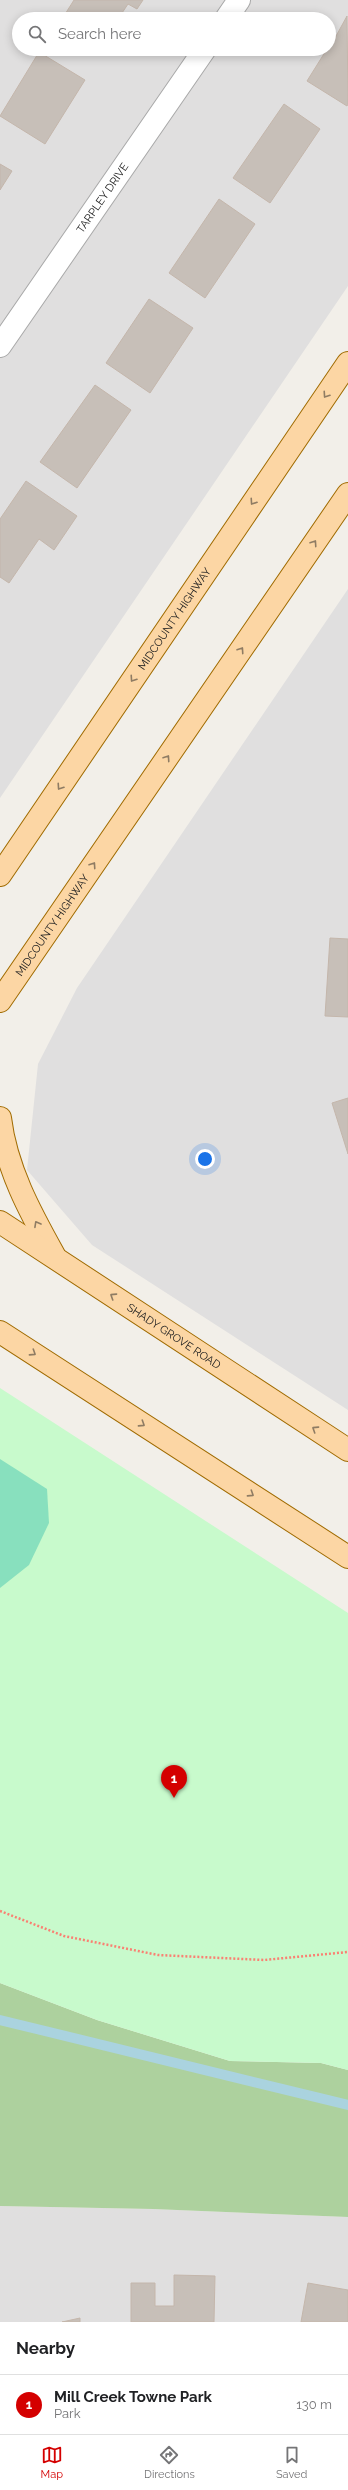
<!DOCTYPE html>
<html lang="en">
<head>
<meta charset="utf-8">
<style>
	body { margin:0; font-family:Raleway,sans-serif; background:#f6f6f6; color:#202124 }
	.you { position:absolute; left:205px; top:1159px; width:14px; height:14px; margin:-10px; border:3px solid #fff; border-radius:50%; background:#1a73e8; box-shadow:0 0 0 6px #1a73e833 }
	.badge { display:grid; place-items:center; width:26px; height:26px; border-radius:50%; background:#d40000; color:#fff; font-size:13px; font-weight:700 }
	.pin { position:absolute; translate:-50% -33px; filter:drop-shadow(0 1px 2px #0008) }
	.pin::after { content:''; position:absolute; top:21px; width:14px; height:12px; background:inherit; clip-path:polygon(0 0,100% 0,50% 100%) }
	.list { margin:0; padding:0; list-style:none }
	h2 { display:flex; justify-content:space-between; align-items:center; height:52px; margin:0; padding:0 16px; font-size:17px }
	h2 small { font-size:13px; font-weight:400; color:#757577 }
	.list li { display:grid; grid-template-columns:26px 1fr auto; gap:12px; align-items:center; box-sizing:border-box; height:60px; padding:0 16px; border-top:1px solid #e0e0e0 }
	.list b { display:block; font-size:15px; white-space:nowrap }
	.list p { margin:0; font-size:13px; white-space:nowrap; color:#757577 }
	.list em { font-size:13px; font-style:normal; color:#757577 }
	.icon { flex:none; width:22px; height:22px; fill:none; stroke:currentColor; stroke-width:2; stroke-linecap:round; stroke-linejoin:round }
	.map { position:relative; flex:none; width:348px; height:2322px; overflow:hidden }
	.search { position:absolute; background:#fff; box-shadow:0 2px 10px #0003; left:12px; right:12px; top:12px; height:44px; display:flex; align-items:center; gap:10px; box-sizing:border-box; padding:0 14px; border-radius:22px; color:#757577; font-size:15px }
	.sheet { height:112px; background:#fff }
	nav { display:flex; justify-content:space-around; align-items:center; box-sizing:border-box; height:56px; border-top:1px solid #e0e0e0; background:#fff; font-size:11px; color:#757577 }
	nav a { display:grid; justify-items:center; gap:2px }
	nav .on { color:#d40000 }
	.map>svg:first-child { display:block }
	.residential { fill:#e0dfdf; fill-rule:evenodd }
	.forest { fill:#add19e }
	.park { fill:#c8facc }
	.pitch { fill:#88e0be }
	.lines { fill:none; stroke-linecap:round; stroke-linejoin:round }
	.stream { stroke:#aad3df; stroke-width:10 }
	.building { fill:#c7bfb8; stroke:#c4b6ab }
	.street-casing { stroke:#a9a9a9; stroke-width:24 }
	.primary-casing { stroke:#a06b00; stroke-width:24 }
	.path { stroke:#fa8072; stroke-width:2.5; stroke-dasharray:2 2; stroke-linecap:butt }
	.street { stroke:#fff; stroke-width:22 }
	.primary { stroke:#fcd6a4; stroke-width:22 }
	.oneway { stroke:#8f7c63 }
	.labels { text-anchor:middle; stroke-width:3; stroke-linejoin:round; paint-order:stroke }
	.street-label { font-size:11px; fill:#222; stroke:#fff }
</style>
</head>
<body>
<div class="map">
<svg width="348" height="2322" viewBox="0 0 348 2322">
	<rect width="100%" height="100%" fill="#f2efe9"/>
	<path class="residential" d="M0,0H348V286L0,798ZM19,19H329V49H19Z
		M348,589V1410L92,1245L27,1170L38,1064L77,988Z
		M0,2206L153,2209L348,2217V2322H0Z"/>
	<path class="forest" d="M0,1983L97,2020L230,2061L321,2063L348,2070V2217L153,2209L0,2206Z"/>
	<path class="park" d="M0,1388L348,1613V2070L321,2063L230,2061L97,2020L0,1983Z"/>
	<path class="pitch" d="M0,1459L47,1489L49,1523L29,1565L0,1588Z"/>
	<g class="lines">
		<path class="stream" d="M0,2020L348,2105"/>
	</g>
	<path class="building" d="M74,0H143L137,9L128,4L118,19H62Z
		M347,16L348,104L347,106L307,81L327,49H329Z
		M39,52L85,80L45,144L0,116Z
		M284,104L320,129L270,203L233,178Z
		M0,164L12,171L0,190Z
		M219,199L255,224L205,298L169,273Z
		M149,299L193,328L150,393L106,363Z
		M95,385L131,410L77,488L40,462Z
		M26,481L77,516L54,550L39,539L9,583L0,577V519Z
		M330,938L348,939V1017L325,1016Z
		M348,1098V1154L332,1103Z
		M174,2275L215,2276L214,2322H131V2283H155V2306H174Z
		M308,2283L348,2290V2322H301Z
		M80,2318V2322H62Z"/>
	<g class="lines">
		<g class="street-casing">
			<g id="street">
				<path d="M226,19L239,0"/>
				<path id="s1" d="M0,346L205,49"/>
			</g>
		</g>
		<g class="primary-casing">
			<g id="primary">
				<path id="s2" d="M0,875L348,363"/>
				<path id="s3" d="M0,1001L348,494"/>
				<path d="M0,1118C6,1168 30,1212 54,1255"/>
				<path id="s4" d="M0,1222L348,1450"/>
				<path d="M0,1332L348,1557"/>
			</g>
		</g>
		<path class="path" d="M0,1911L64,1936L158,1955L264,1960L348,1952"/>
		<use href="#street" class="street"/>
		<use href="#primary" class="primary"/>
	</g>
	<defs><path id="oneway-chevron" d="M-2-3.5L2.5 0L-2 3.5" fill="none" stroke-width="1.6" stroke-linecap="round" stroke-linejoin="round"/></defs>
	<g class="oneway">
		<use href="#oneway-chevron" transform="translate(326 395) rotate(124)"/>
		<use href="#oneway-chevron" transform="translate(253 502) rotate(124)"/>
		<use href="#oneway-chevron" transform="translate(314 543) rotate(-56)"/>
		<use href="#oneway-chevron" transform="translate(241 650) rotate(-56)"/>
		<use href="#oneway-chevron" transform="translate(133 679) rotate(124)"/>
		<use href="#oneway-chevron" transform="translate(167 758) rotate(-56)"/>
		<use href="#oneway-chevron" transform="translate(60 787) rotate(124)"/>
		<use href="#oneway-chevron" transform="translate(93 865) rotate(-56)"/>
		<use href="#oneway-chevron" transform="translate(37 1224) rotate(-119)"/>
		<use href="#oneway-chevron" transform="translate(113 1296) rotate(-147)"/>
		<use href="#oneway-chevron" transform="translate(33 1353) rotate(33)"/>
		<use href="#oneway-chevron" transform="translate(142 1424) rotate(33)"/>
		<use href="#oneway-chevron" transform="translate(315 1429) rotate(-147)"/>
		<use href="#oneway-chevron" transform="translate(251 1494) rotate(33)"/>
	</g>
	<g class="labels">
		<g class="street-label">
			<text dy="4" stroke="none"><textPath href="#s1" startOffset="180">TARPLEY DRIVE</textPath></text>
			<text dy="4" stroke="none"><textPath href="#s2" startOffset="310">MIDCOUNTY HIGHWAY</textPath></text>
			<text dy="4" stroke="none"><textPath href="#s3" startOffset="92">MIDCOUNTY HIGHWAY</textPath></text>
			<text dy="4" stroke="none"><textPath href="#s4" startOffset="208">SHADY GROVE ROAD</textPath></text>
		</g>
	</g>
</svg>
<div class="you"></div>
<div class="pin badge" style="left:174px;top:1798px">1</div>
<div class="search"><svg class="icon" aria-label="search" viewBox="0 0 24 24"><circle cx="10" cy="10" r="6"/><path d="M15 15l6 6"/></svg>Search here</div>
</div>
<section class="sheet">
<h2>Nearby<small></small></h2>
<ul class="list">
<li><span class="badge">1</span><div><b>Mill Creek Towne Park</b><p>Park</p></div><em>130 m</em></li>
</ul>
</section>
<nav>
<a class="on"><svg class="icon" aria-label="map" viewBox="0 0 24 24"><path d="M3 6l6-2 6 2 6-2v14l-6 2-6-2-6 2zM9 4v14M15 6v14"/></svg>Map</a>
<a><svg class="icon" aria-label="directions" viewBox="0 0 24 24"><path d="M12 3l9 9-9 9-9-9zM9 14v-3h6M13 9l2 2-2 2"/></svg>Directions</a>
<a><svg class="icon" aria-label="saved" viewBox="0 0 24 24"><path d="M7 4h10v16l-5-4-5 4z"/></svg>Saved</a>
</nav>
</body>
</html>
